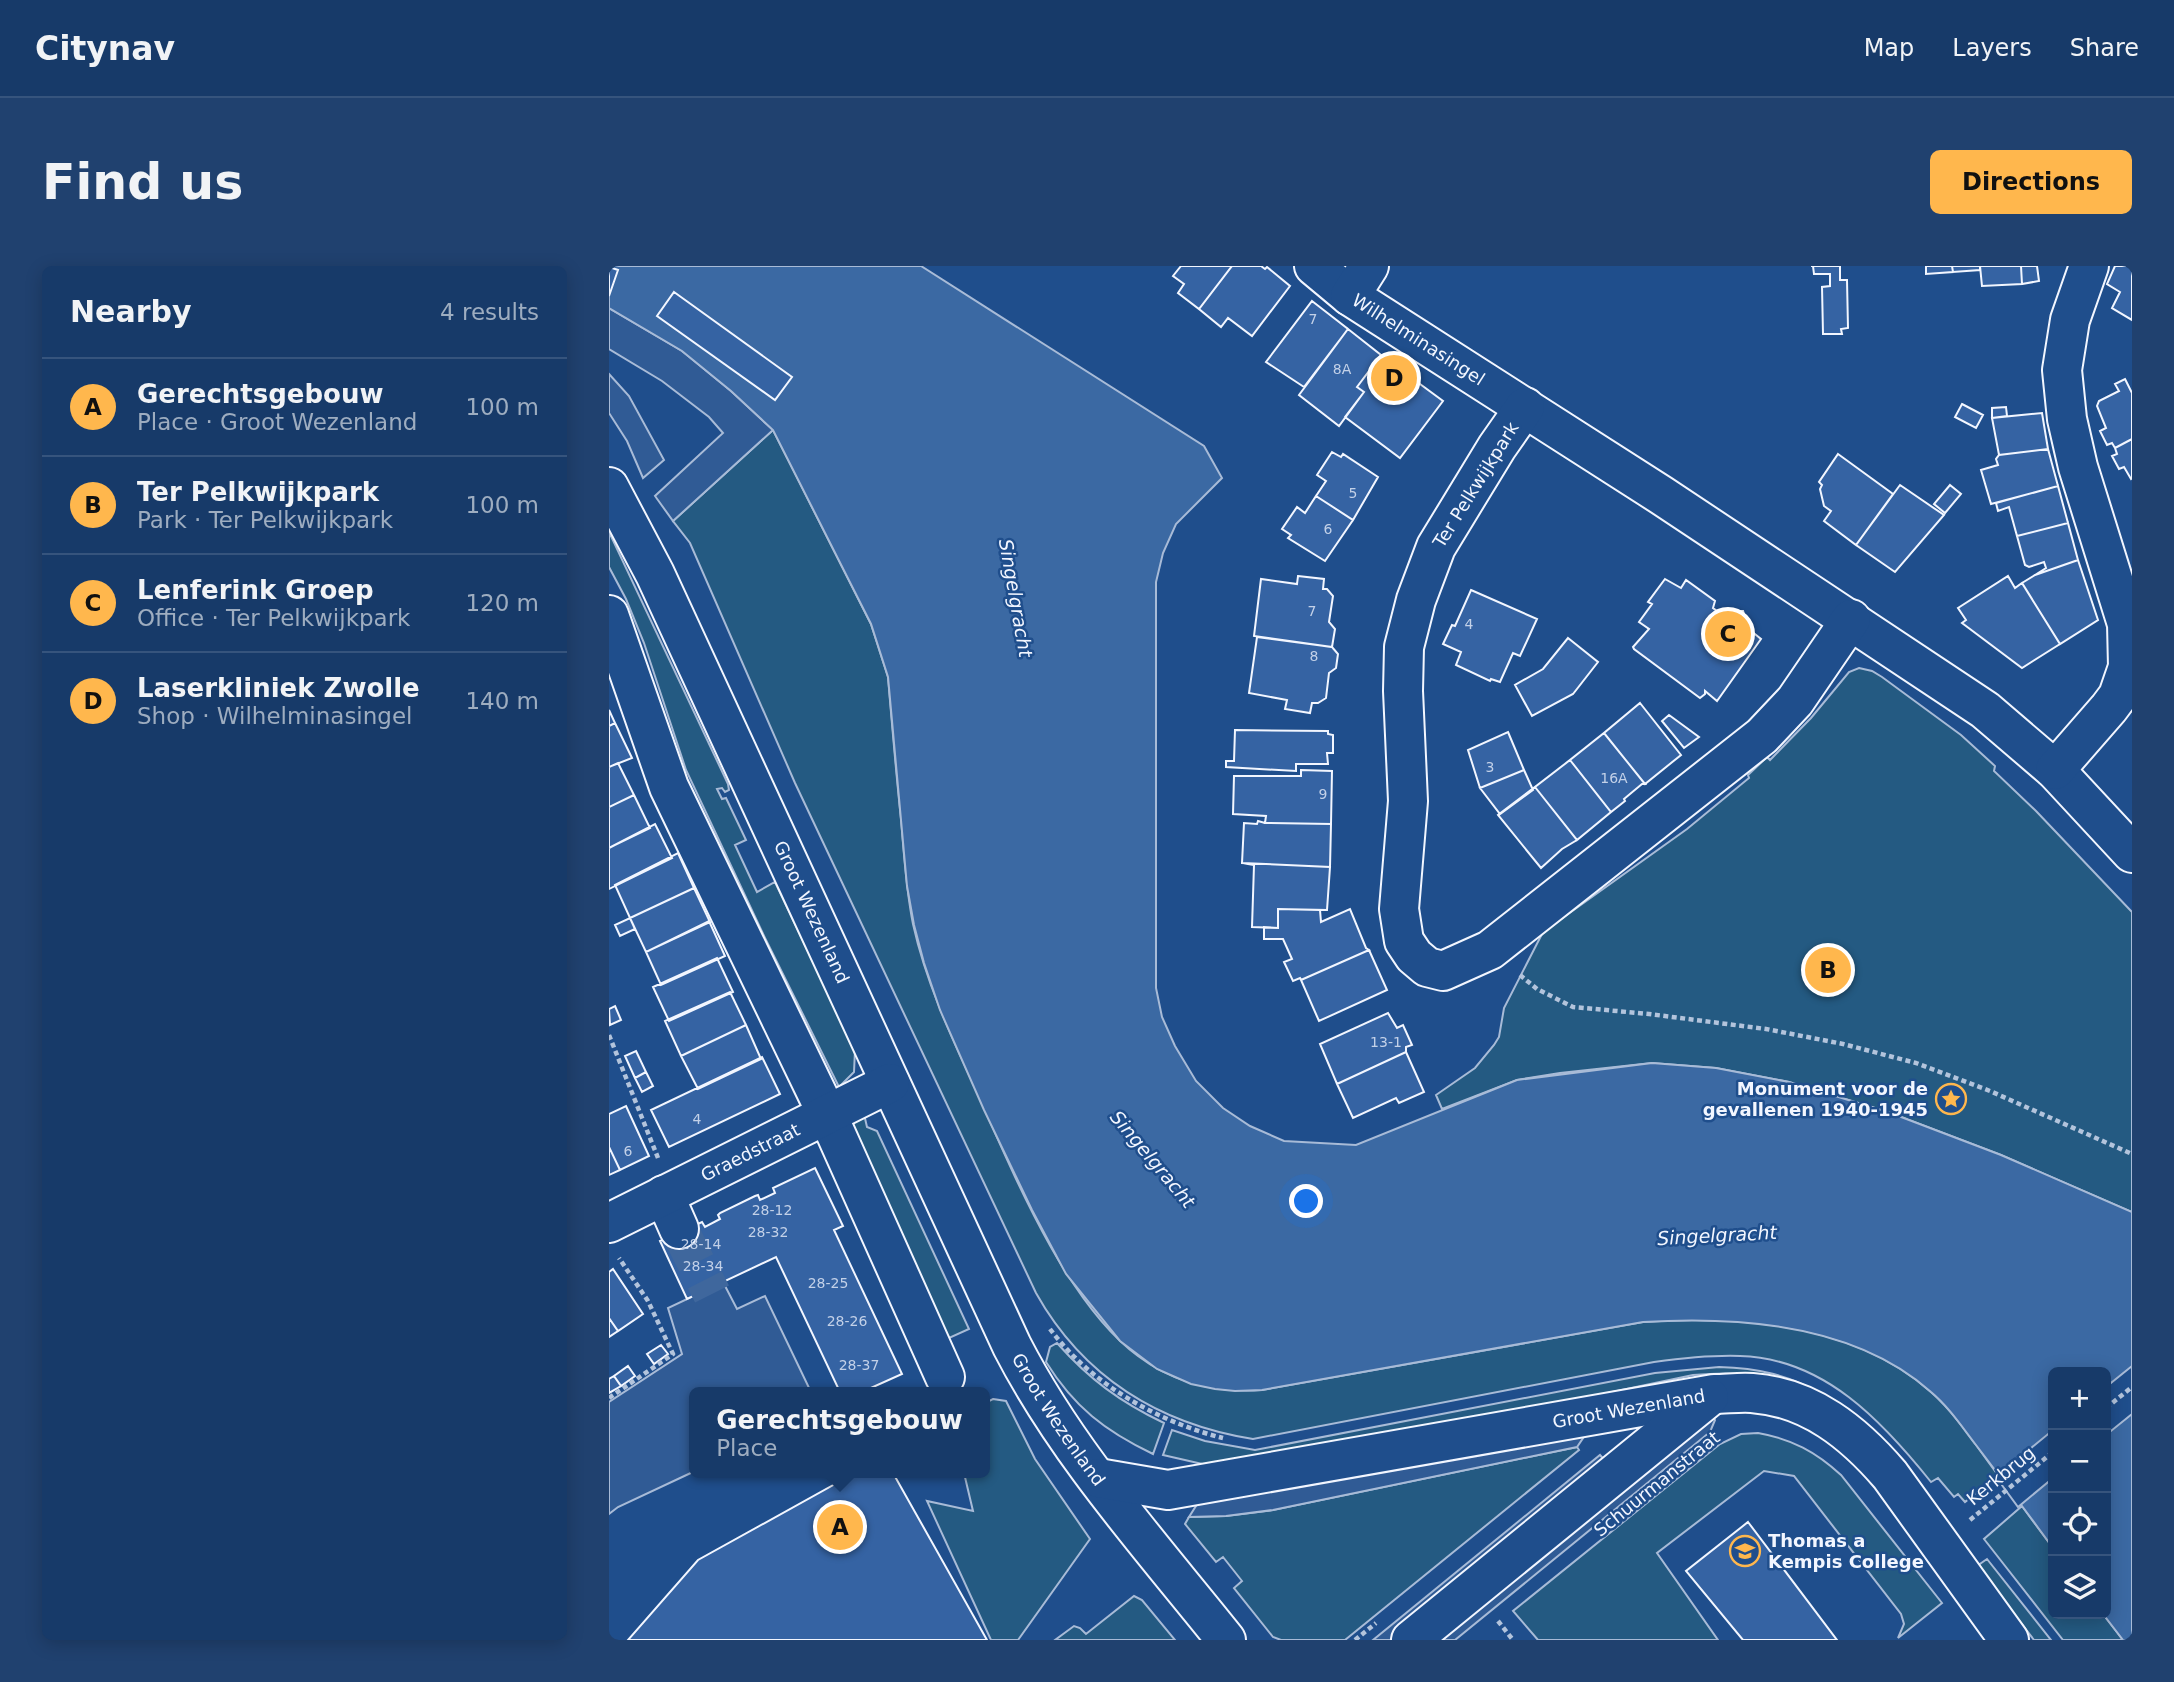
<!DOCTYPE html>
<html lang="en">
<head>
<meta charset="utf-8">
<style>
	body { margin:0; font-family:"DejaVu Sans",sans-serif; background:#20416f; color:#f1f3f6 }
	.controls { position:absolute; right:21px; bottom:21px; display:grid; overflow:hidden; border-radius:10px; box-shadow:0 4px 18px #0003 }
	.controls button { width:63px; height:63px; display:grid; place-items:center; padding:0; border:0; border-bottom:2px solid #36547d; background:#173a69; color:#f1f3f6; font:35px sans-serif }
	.you { position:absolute; left:698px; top:936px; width:24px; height:24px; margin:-18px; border:5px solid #fff; border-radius:50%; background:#1a73e8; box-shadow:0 0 0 10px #1a73e833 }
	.badge { display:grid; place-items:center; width:46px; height:46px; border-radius:50%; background:#ffb74d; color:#111; font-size:23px; font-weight:700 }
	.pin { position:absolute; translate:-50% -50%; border:4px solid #fff; box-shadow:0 2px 7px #0006 }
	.popup { position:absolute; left:80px; top:1121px; width:301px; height:91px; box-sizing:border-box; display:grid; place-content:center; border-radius:10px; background:#173a69; filter:drop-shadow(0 2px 5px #0005); font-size:23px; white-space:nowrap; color:#9eadc0 }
	.popup b { font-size:26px; color:#f1f3f6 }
	.popup::after { content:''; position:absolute; left:50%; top:100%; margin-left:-14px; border:14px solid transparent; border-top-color:#173a69 }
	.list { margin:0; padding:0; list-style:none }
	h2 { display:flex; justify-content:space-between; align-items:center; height:91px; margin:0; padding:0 28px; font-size:30px }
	h2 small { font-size:23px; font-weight:400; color:#9eadc0 }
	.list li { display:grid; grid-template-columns:46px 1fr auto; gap:21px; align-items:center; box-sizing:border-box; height:98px; padding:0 28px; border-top:2px solid #36547d }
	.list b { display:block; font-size:26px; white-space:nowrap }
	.list p { margin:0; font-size:23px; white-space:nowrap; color:#9eadc0 }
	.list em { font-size:23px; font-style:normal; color:#9eadc0 }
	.icon { flex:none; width:38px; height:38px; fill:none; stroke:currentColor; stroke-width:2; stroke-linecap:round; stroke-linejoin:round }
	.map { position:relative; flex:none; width:1523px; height:1374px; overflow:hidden; border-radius:10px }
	header { display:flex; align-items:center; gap:42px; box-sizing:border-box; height:98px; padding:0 35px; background:#173a69; border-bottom:2px solid #36547d }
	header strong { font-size:33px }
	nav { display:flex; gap:38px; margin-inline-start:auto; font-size:24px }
	.intro { display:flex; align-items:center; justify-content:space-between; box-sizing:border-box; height:168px; padding:0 42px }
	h1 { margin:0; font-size:49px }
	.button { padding:18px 32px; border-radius:10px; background:#ffb74d; color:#111; font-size:24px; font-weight:700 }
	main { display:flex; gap:42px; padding:0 42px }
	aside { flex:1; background:#173a69; border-radius:10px; box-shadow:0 4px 18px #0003 }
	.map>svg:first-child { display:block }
	.green { fill:#245a82; stroke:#a8bbd7; stroke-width:2 }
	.parking { fill:#305b95; stroke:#a8bbd7; stroke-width:2 }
	.water { fill:#3b69a3; stroke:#a8bbd7; stroke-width:2 }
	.pier { fill:#1f4e8c; stroke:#a8bbd7; stroke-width:2 }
	.building { fill:#3563a3; stroke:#f2f6ff; stroke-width:2 }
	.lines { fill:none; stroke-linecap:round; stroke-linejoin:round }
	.minor-tunnel { stroke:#3f679d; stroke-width:38; stroke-dasharray:38 19; stroke-linecap:butt }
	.minor-casing { stroke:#f2f6ff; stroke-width:42 }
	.path { stroke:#b3c4dc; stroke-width:4.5; stroke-dasharray:5 3.5; stroke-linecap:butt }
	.minor { stroke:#1f4e8c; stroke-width:38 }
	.labels { text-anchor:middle; stroke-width:5; stroke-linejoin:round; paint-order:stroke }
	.number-label { font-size:14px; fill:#c3d1e8 }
	.street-label { font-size:18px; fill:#f2f6ff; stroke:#1f4e8c }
	.poi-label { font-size:18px; font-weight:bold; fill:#f2f6ff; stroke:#1f4e8c; text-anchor:end }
	.water-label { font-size:19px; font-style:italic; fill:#f2f6ff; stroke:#1f4e8c }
</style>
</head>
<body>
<header>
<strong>Citynav</strong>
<nav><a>Map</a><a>Layers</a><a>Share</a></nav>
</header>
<div class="intro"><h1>Find us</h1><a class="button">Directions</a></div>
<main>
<aside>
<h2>Nearby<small>4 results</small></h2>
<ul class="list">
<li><span class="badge">A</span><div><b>Gerechtsgebouw</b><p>Place · Groot Wezenland</p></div><em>100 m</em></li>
<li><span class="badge">B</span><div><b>Ter Pelkwijkpark</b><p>Park · Ter Pelkwijkpark</p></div><em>100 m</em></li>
<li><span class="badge">C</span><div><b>Lenferink Groep</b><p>Office · Ter Pelkwijkpark</p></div><em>120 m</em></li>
<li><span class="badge">D</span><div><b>Laserkliniek Zwolle</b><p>Shop · Wilhelminasingel</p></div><em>140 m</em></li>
</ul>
</aside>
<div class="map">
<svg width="1523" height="1374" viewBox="0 0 1523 1374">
	<rect width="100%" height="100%" fill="#1f4e8c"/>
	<path class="green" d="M164,164L262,358L279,411C283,459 287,506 292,553C295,588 297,624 304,658C317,717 343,772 368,826C404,907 457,1037 529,1090C566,1118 607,1127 653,1124L1034,1056C1131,1049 1246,1058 1322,1126C1348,1149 1368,1181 1389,1209L1356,1236L1349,1228L1345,1231L1329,1212L1322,1216C1274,1156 1215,1092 1131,1090C1102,1089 1074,1092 1045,1096L644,1173C550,1158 474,1111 427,1027L186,517L81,277L64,255Z
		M0,266L119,518L120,524L116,526L113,522L108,523L113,533L117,532L137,574L126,579L148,626L166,616L246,784L245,806L230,821L156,672L77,504L35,377L17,333L0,301Z
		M1250,402L1263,405L1273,411L1352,469L1386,500L1385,505L1427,545L1523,646V946L1392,889L1279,846L1180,816L1107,802L1043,797L951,807L908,814L833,843L827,829L866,802L885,779L890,771L895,742L934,666L1078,563L1140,512L1139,509L1158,491L1161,494L1202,452L1240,406Z
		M255,848L258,861L268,865L360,1063L329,1077L235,857Z
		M448,1077C480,1113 511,1136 555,1157L544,1188C496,1165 465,1141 437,1096L441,1081Z
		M1110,1101C1149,1102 1180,1109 1213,1128C1162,1110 1139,1104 1084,1109L656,1199L602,1200L554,1189L563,1164L596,1175L646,1184L1046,1107Z
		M384,1133L397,1135L426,1193L481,1273L409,1374H382L318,1235L364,1245L355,1207H376V1137Z
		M1149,1167C1183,1173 1207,1186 1232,1209L1333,1337L1289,1372L1295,1358L1292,1348L1185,1210L1155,1205L1048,1287L1109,1374H929L904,1345L1111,1178L1132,1168Z
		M968,1181L970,1184L736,1374H672L664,1371L625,1322L633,1315L614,1291L607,1296L576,1258L580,1251L617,1250L664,1244Z
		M1413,1240L1444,1282V1348H1494L1514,1374H1454L1375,1273Z
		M1378,1293L1442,1374H1425L1368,1300Z
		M525,1330L533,1334L566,1374H446L465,1360L471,1362L477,1368Z"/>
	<path class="parking" d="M0,42L73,85L122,125L164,164L64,255L46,230L114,167L100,151L53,115L0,83Z
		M0,108L20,130L55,194L34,212L18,175L0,147Z
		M114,1016L128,1043L156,1030L202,1126H86V1205L9,1241L0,1248V1136L73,1088L59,1042Z
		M1104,1151L1106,1154L1101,1166L846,1374H830Z
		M985,1156L968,1181L664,1244L617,1250L580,1251L594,1229Z
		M991,1189L998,1197L781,1374H764Z"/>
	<path class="water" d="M0,0H312L595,180L613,212L567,258L554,287L547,316V722L553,751L566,780L587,815L614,842L641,860L675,875L747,879L908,814L1043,797L1107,802L1180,816L1279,846L1392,889L1523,946V1374H1514L1494,1348H1497V1106H1444V1282C1419,1248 1393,1213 1367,1179C1353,1161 1340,1141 1322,1126C1246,1058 1131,1050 1034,1056L653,1124L626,1125L606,1123L582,1118L548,1103L511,1075L457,1008L423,944L375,844L331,744L315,697L305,659L298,620L279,411L262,358L164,164L122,125L73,85L0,42Z"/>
	<path class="pier" d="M1523,1100V1148L1497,1169V1121Z
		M1444,1164V1212L1409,1241L1387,1211Z"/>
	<path class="building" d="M572,0H623L590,43L569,27L575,18L564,10Z
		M623,0H652L656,3L658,1L681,20L643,70L619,52L612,61L590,43Z
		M1202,0H1231V14H1238L1239,62L1232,63L1233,68H1214L1213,21L1221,20V8H1205L1204,0Z
		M1317,0H1343L1344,6L1317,8Z
		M1343,0H1371V4L1344,6Z
		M1371,0H1412L1413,18L1373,20Z
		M1412,0H1428L1430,15L1413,18Z
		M1506,0H1523V54L1503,42L1511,26L1498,18Z
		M0,1L9,4L0,30Z
		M65,26L183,111L166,134L48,50Z
		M703,35L739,63L695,121L657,96Z
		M739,63L772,89L748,121L755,126L730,160L690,129Z
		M770,92L775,95L777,93L834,135L791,192L736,151L755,126L748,121Z
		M1516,113L1523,127V173L1506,182L1503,177L1498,179L1491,165L1497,162L1488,140L1490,135L1510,125L1506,118Z
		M1353,138L1374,149L1367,162L1346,151Z
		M1397,141L1398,150L1383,152V142Z
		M1433,147L1439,183L1390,189L1383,152Z
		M1523,173V212L1522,213L1515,201L1510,203L1503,190L1508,188L1506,182Z
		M1439,183L1449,220L1382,238L1372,204L1389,199L1387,193L1390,189Z
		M723,186L732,191L734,188L769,211L744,254L707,230L717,215L708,209Z
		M1229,188L1284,228L1247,279L1215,255L1222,245L1215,240L1211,223L1213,219L1210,216Z
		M1291,219L1335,249L1286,306L1247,279Z
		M1341,219L1352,228L1336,247L1325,238Z
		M1449,220L1459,257L1408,270L1400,241L1389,245L1387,237Z
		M707,230L744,254L716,295L679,272L682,269L673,263L688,241L696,247Z
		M1459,257L1469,294L1426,309L1437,302L1435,296L1420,301L1416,299L1408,270Z
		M1469,294L1489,354L1451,378L1413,317L1426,309Z
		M689,310L715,313L714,323H718L724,330L720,356L726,363L723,381L645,370L652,313L688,318Z
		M1399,310L1406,322L1413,317L1451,378L1413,402L1353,357L1357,354L1349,342Z
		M1056,313L1072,322L1077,314L1106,335L1104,342L1119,353L1124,345H1134L1138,356L1132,364L1138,367L1141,364L1152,373L1108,435L1096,425V428L1091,432L1025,383L1024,381L1040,363L1030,356L1043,338L1039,336Z
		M862,324L928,353L911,390L904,387L891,416L882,413L881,415L847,399L852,386L834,378L843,359L846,360Z
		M648,371L723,381L729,388L727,402L720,407L717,432L709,437H703L701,447L676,443L678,434L640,427Z
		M959,372L989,396L964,428L923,450L906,419L934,403Z
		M1031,437L1072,489L1036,518L995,467Z
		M0,444L6,457L0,460Z
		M1060,449L1090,471L1075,482L1053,455Z
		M6,457L23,492L0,501V460Z
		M626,464L719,465V468L724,469V487H718L719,498H687V505L617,501V495H625Z
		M899,466L915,504L871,522L859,484Z
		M995,467L1036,518H1033L1015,533L1016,535L1002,546L961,494Z
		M961,494L1002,546L968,574L926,521Z
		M9,497L25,529L0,541V501Z
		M692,504L723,505L722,558L656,557L657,550L624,548L625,510H692Z
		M915,504L924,524L891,548L871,522Z
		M926,521L968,574L953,583L932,602L889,549Z
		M25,529L41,562L0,582V541Z
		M649,555L656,557L722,558L721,601L633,597L635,557L648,558Z
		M46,558L63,592L0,623V582Z
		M69,587L85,622L21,652L6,619Z
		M633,597L721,601L718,644L669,643V662L643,661L645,599Z
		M85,622L101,656L37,686L21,652Z
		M669,643L711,644L712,656L741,643L757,682L760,684L692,714L691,712L684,715L675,696L683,693L674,673H655V661L669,662Z
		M21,652L26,663L11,670L6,659Z
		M100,655L116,690L52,719L37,686Z
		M760,684L778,724L710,755L692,714Z
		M108,692L124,726L60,755L44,721Z
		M121,726L137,759L72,790L56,755Z
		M6,740L12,754L1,759L0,743Z
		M779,747L788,762L794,759L803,779L797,781V786L728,818L711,778Z
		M137,759L152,793L89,823L72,790Z
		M27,785L37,806L26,812L16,790Z
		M797,786L815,826L790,837L787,832L744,852L728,818Z
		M153,791L171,828L60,881L42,844Z
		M37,806L44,820L33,826L26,812Z
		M17,840L40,890L11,904L0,881V848Z
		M0,881L11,904L0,909Z
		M206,902L234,960L225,964L293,1108L253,1126H232L230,1124L167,991L78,1033L51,975L93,956L96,961L111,953L109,949L111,947L146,930L149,929L151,934L166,927L164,922Z
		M4,1003L34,1048L9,1065L0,1052V1006Z
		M0,1052L9,1065L0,1071Z
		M52,1079L59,1088L45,1098L38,1088Z
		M19,1100L26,1110L12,1120L5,1110Z
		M5,1110L12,1120L0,1127V1113Z
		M246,1207H284L378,1374H19L89,1294Z
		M1139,1256L1228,1374H1134L1077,1305Z"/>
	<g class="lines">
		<path class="minor-tunnel" d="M70,963L103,1028"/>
		<g class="minor-casing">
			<g id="minor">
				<path id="s1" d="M705,0L741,30L1052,229L1376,444L1446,504L1523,587"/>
				<path d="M741,30L760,0"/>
				<path d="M916,141L888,181L827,281L807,334L795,381L794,425L799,535L790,643L795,675L805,690L818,701L834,705L881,684L1153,470L1186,435L1242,353"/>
				<path id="s2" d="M0,221L46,308L403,1080C458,1187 542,1280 617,1374"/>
				<path d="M0,349L60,521L218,848L336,1111"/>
				<path d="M1446,504L1500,442L1509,430L1519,401L1518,358L1469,201L1458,153L1453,104L1461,54L1480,0"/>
				<path d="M55,929L70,963"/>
				<path id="s3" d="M0,957L281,817"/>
				<path id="s4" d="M489,1212L559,1224L1105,1128C1117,1128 1131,1126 1143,1127C1201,1131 1245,1167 1281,1209L1400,1374"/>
				<path d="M802,1374L1100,1131"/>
			</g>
		</g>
		<path class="path" d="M911,709L928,723L964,741L1040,748L1157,763L1234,778L1307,797L1381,825L1523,888
			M0,769L49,892
			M441,1063C482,1118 549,1156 614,1172
			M0,1132L64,1088L39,1035L10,992
			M1497,1142L1523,1121
			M1361,1254L1444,1186
			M889,1355L904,1374
			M746,1374L767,1357"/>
		<use href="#minor" class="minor"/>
	</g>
	<defs>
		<g id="sight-ring" transform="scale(1.575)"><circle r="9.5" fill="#1f4e8c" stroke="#ffb74d" stroke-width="1.5"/><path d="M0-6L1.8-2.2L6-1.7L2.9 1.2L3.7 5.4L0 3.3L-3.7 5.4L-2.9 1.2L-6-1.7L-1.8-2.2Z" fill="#ffb74d"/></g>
		<g id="school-ring" transform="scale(1.575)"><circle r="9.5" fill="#1f4e8c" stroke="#ffb74d" stroke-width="1.5"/><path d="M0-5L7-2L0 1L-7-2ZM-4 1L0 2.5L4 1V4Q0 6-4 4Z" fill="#ffb74d"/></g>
	</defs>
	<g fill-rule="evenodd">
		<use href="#sight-ring" x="1342" y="833"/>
		<use href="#school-ring" x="1136" y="1285"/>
	</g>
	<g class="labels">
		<g class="number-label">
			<text x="704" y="58">7</text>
			<text x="733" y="108">8A</text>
			<text x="744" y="232">5</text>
			<text x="719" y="268">6</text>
			<text x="703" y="350">7</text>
			<text x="860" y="363">4</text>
			<text x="705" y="395">8</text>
			<text x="881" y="506">3</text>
			<text x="1005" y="517">16A</text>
			<text x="714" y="533">9</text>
			<text x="777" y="781">13-1</text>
			<text x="88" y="858">4</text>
			<text x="19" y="890">6</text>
			<text x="163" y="949">28-12</text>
			<text x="159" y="971">28-32</text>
			<text x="92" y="983">28-14</text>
			<text x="94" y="1005">28-34</text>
			<text x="219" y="1022">28-25</text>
			<text x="238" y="1060">28-26</text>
			<text x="250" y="1104">28-37</text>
		</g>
		<g class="street-label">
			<text dy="6" stroke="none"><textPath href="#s1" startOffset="128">Wilhelminasingel</textPath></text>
			<text transform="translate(867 219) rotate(-58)" y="6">Ter Pelkwijkpark</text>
			<text dy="6" stroke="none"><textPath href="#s2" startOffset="471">Groot Wezenland</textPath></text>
			<text dy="6" stroke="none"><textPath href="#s3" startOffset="158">Graedstraat</textPath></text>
			<text dy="6" stroke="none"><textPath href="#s4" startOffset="539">Groot Wezenland</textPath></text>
			<text dy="6" stroke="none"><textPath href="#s2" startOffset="1036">Groot Wezenland</textPath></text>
			<text transform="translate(1392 1210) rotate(-39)" y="6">Kerkbrug</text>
			<text transform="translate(1048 1218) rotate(-39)" y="6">Schuurmanstraat</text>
		</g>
		<g class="poi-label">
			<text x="1319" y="829">Monument voor de<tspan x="1319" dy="21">gevallenen 1940-1945</tspan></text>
			<text x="1159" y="1281" text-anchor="start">Thomas a<tspan x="1159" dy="21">Kempis College</tspan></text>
		</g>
		<g class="water-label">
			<text transform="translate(407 332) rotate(80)" y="7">Singelgracht</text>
			<text transform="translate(544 893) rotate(50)" y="7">Singelgracht</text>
			<text transform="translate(1108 969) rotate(-3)" y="7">Singelgracht</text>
		</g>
	</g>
</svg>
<div class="controls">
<button>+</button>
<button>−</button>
<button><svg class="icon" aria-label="locate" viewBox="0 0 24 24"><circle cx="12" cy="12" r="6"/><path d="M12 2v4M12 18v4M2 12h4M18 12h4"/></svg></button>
<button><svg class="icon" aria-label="layers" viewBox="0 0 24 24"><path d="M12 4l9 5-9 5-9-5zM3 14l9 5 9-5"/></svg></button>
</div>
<div class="you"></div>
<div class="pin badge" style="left:231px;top:1261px">A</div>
<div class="popup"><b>Gerechtsgebouw</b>Place</div>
<div class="pin badge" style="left:1219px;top:704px">B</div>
<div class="pin badge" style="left:1119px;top:368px">C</div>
<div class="pin badge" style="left:785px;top:112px">D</div>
</div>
</main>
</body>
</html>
